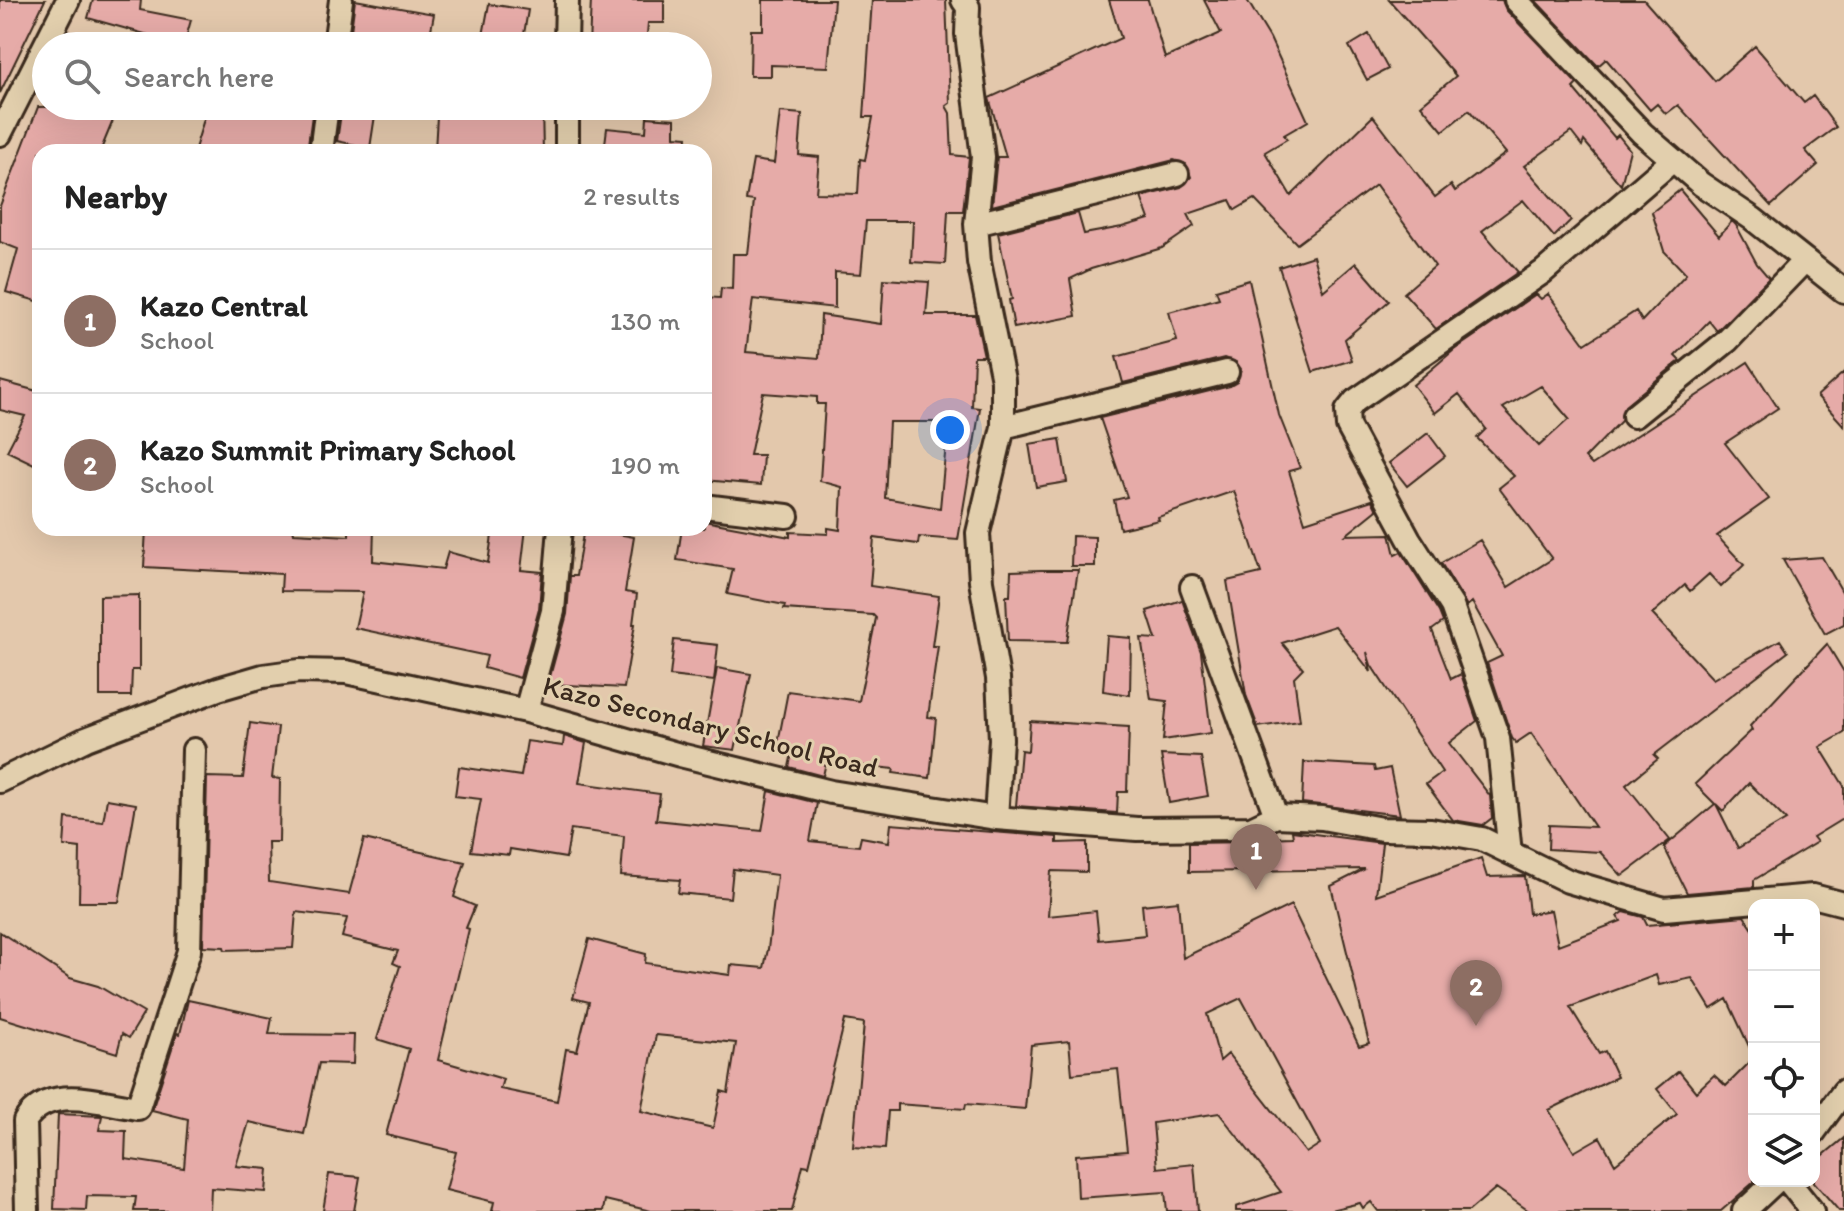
<!DOCTYPE html>
<html lang="en">
<head>
<meta charset="utf-8">
<style>
	body { margin:0; font-family:Itim,sans-serif; background:#f6f6f6; color:#222 }
	.controls { position:absolute; right:24px; bottom:24px; display:grid; overflow:hidden; border-radius:16px; box-shadow:0 8px 32px #0002 }
	.controls button { width:72px; height:72px; display:grid; place-items:center; padding:0; border:0; border-bottom:2px solid #e0e0e0; background:#fff; color:#222; font:40px sans-serif }
	.you { position:absolute; left:950px; top:430px; width:28px; height:28px; margin:-20px; border:6px solid #fff; border-radius:50%; background:#1a73e8; box-shadow:0 0 0 12px #1a73e833 }
	.badge { display:grid; place-items:center; width:52px; height:52px; border-radius:50%; background:#d1495b; color:#fff; font-size:26px; font-weight:700 }
	.pin { position:absolute; translate:-50% -66px; filter:drop-shadow(0 2px 4px #0008) }
	.pin::after { content:''; position:absolute; top:42px; width:28px; height:24px; background:inherit; clip-path:polygon(0 0,100% 0,50% 100%) }
	.list { margin:0; padding:0; list-style:none }
	h2 { display:flex; justify-content:space-between; align-items:center; height:104px; margin:0; padding:0 32px; font-size:34px }
	h2 small { font-size:26px; font-weight:400; color:#767676 }
	.list li { display:grid; grid-template-columns:52px 1fr auto; gap:24px; align-items:center; box-sizing:border-box; height:144px; padding:0 32px; border-top:2px solid #e0e0e0 }
	.list b { display:block; font-size:30px; white-space:nowrap }
	.list p { margin:0; font-size:26px; white-space:nowrap; color:#767676 }
	.list em { font-size:26px; font-style:normal; color:#767676 }
	.icon { flex:none; width:44px; height:44px; fill:none; stroke:currentColor; stroke-width:2; stroke-linecap:round; stroke-linejoin:round }
	.map { position:relative; flex:none; width:1844px; height:1211px; overflow:hidden }
	.search { position:absolute; background:#fff; box-shadow:0 8px 32px #0002; left:32px; top:32px; width:680px; height:88px; display:flex; align-items:center; gap:20px; box-sizing:border-box; padding:0 28px; border-radius:44px; color:#767676; font-size:30px }
	.panel { position:absolute; background:#fff; box-shadow:0 8px 32px #0002; left:32px; top:144px; width:680px; height:392px; border-radius:24px }
	.map>svg:first-child { display:block }
	.building { fill:#e6aba8; stroke:#3b2a1e; stroke-width:2; fill-rule:evenodd }
	.lines { fill:none; stroke-linecap:round; stroke-linejoin:round }
	.street-casing { stroke:#3b2a1e; stroke-width:28 }
	.street { stroke:#e2cfad; stroke-width:22 }
	.labels { text-anchor:middle; stroke-width:6; stroke-linejoin:round; paint-order:stroke }
	.street-label { font-size:28px; fill:#3b2a1e; stroke:#e2cfad }
</style>
</head>
<body>
<div class="map">
<svg width="1844" height="1211" viewBox="0 0 1844 1211">
	<rect width="100%" height="100%" fill="#e3c8ac"/>
	<filter id="ink" filterUnits="userSpaceOnUse"><feTurbulence type="fractalNoise" baseFrequency=".0125" numOctaves="2"/><feDisplacementMap in="SourceGraphic" scale="16" xChannelSelector="R" yChannelSelector="G"/><feConvolveMatrix kernelMatrix="1 2 1 2 8 2 1 2 1" color-interpolation-filters="sRGB"/></filter>
	<g filter="url(#ink)">
		<path class="building" d="M0,0H45L0,93Z
			M93,0H141L140,10L191,20L184,45L88,18Z
			M355,0L434,14L428,46H349Z
			M591,0H664V23H648L646,46H589Z
			M763,0H834L828,67L771,65V76H750L751,30H763Z
			M872,0H946L950,103L946,106L950,113L952,155L969,157L963,211H948L945,264L911,262L913,221H866L861,274L835,272V308L753,299L746,352L819,358L821,315L881,324L884,279L929,282L926,315H975L984,356H974L972,407L980,408L958,540L919,537L918,544L874,538L870,586L939,596L932,646H938L928,717L936,718L930,778L893,773L894,769L826,762L823,776L789,767L793,749L777,748L788,691L859,701L876,618L873,615L784,609L785,605L727,594L733,569L677,560L682,528H704V521L790,537V532L828,534V528L840,530L842,487L820,481L825,404H817V397L763,393L750,455H763L761,485L704,480V297L720,298L721,288L732,289L733,254H748L754,201L746,200L753,160L774,163L780,112L802,114L799,155L819,157L816,193L858,194L860,159L865,160L873,117H864ZM889,422H948L940,508L885,498Z
			M1109,0H1148L1165,58L1221,33L1204,0H1247L1270,38L1308,121L1284,135L1287,139L1265,152L1291,196L1373,116L1435,197L1451,185L1455,191L1506,153L1469,110L1443,131L1421,105L1456,76L1389,0H1502L1506,10L1577,84L1573,88L1615,138L1618,135L1630,150L1621,185L1584,141L1582,146L1571,132L1524,166L1571,220L1554,237L1523,200L1482,231L1518,272L1436,329L1404,293L1435,266L1376,185L1297,244L1254,199L1235,210L1230,200L1188,214L1194,226L1162,248L1091,269L1070,279L1076,316L1014,328L1009,300L1012,299L998,233L1078,213L1084,234L1122,227L1149,219L1141,197L1181,187L1191,177L1186,164L1174,160L992,206L997,157H1006L989,98L1121,38Z
			M1535,0H1644L1715,81L1755,46L1804,103L1813,96L1836,127L1805,150L1818,165L1771,206L1678,105L1666,114L1657,104L1650,110L1606,59L1598,66Z
			M489,4L528,10L522,46H481Z
			M1369,34L1388,69L1367,80L1349,46Z
			M119,106L100,152H40V302L6,292L18,249L0,242V206L38,107Z
			M208,106L313,108L307,152H262L235,147L234,152H194Z
			M342,106L376,109L370,148L337,141Z
			M445,106H542L543,152L435,150L437,116L445,117Z
			M647,117L675,119V136L687,137L686,152H604L607,128L646,132Z
			M1680,190L1719,236L1732,221L1736,225L1757,264L1769,278L1717,331L1709,321L1675,356L1680,361L1676,364L1625,406L1621,421L1585,458L1592,465L1748,362L1778,408L1725,443L1769,499L1717,536L1744,565L1721,587L1709,574L1690,591L1685,585L1652,614L1713,679L1780,640L1788,652L1654,755L1658,759L1626,785L1670,840L1622,876L1600,852L1548,849L1549,825L1595,827L1531,733L1516,743L1512,738L1487,663L1502,656L1472,602L1467,606L1441,563L1480,540L1508,587L1552,559L1499,488L1514,476L1477,438L1486,429L1459,394L1435,413L1413,385L1454,350L1536,294L1541,299L1548,294L1585,344L1636,311L1642,321L1686,274L1664,251L1652,212ZM1541,386L1569,419L1539,446L1503,408Z
			M1313,256L1323,291L1356,263L1389,301L1345,339L1352,360L1313,372L1279,267Z
			M1249,280L1279,415L1300,468L1289,471L1305,522L1372,500L1377,510L1346,535L1390,534L1395,555L1401,552L1439,612L1443,622L1432,630L1451,679L1461,674L1477,721L1449,743L1490,796L1492,818L1483,825L1453,820L1426,784L1442,772L1371,665L1367,652L1371,672L1335,626L1282,643L1303,668L1294,677L1300,721L1258,727L1246,695L1227,581L1261,573L1234,491L1158,517L1159,520L1120,529L1114,500L1127,497L1100,418L1230,386L1237,382L1241,369L1236,362L1224,358L1123,383L1116,357L1177,341L1169,312L1219,298L1216,290Z
			M1844,372V426L1817,396Z
			M0,381L37,391L40,385V467L7,451L25,416L0,410Z
			M1428,433L1445,456L1407,486L1389,463Z
			M1060,439L1067,482L1036,487L1029,444Z
			M146,528H293L294,533L349,536V528H374L373,561L443,569L448,552L488,563L493,528H526L521,570L542,572L539,609L520,678L484,668L487,656L355,628L363,592L281,591L282,574L144,567Z
			M584,528L634,537L625,592L637,594L633,624H635L624,688L548,684L567,614L570,576H576Z
			M1072,536L1095,537V566H1071Z
			M1822,557L1844,595V624L1825,634L1783,560Z
			M1041,570H1078L1067,642L1008,641L1006,596H1010L1011,571Z
			M139,595V670H132L131,696H100V596Z
			M1182,600L1201,652L1211,733L1163,740L1167,701L1151,699L1141,638L1156,639L1147,611Z
			M1107,636L1131,638L1130,695L1103,691Z
			M674,640L718,645L714,681L670,676Z
			M1827,644L1844,672V733L1820,747L1844,786V818L1813,837L1817,842L1754,880V887L1687,893L1664,847L1715,804L1695,784L1752,730L1750,726ZM1749,783L1786,820L1738,848L1716,804L1723,811Z
			M717,668L751,674L735,750L703,746Z
			M1030,721L1129,727L1127,792H1118L1117,813L1016,806L1021,750L1028,751Z
			M250,723L278,727L272,778L280,779L279,842H268L269,882L349,894L364,839L465,862L454,897L475,906L466,928L469,929L438,1060L503,1079L500,1089L557,1101L566,1049L577,1051L589,1002L573,998L589,939L646,954L645,963L730,975L731,965L764,968L768,949L777,875L733,869L730,898L678,893L680,880L621,876L624,836L571,829L566,858L510,849L509,855L471,851L481,799L455,796L459,767L521,776L527,741L563,746L564,736L586,743L579,783L660,794L656,820L762,831L769,791L817,803L810,841L859,846L861,837L889,842L891,824L1057,837V843L1087,842V872L1051,871L1048,916L1096,911L1099,940L1145,935L1142,905L1178,901L1183,958L1291,905L1359,1046L1369,1043L1331,886L1365,869L1189,872V843L1251,842L1263,838L1293,837L1292,831L1382,843L1376,895L1481,858L1487,877L1525,876L1529,914L1551,910L1558,945L1621,921L1618,916L1624,912L1643,917L1647,925L1744,916L1754,931V1057L1727,999L1711,1009L1692,978L1659,985L1656,975L1570,1007L1599,1054L1605,1051L1617,1077L1549,1110L1574,1152L1600,1137L1615,1164L1677,1114L1657,1089L1679,1071L1696,1092L1714,1075L1726,1086L1754,1058V1182L1721,1211H1529L1496,1188L1469,1211H1378L1371,1202L1363,1208L1360,1203L1326,1211H1236V1207L1281,1192L1219,1113L1153,1123L1157,1168L1194,1164L1198,1211H1167L1165,1192L1078,1198L1076,1155L1127,1151L1118,1069L1072,1074L1069,1041L1031,1045L1025,1109L966,1104L965,1109L897,1104V1111H888L885,1149L853,1147L864,1023L845,1020L809,1166L803,1165L792,1211H651L605,1200L603,1211H492L494,1202L446,1190L456,1152L386,1135L409,1049L377,1039L400,966L393,963L398,951L342,937L347,918L296,912L293,948L225,950L224,947L203,946L207,777L243,778ZM1241,998L1320,1144L1306,1153L1228,1054L1220,1061L1207,1014ZM656,1035L736,1043L728,1093L721,1091L713,1128L641,1111Z
			M1161,755L1201,757L1208,796L1169,803Z
			M1304,762L1374,766L1375,771L1390,768L1400,815L1302,803Z
			M107,799L136,804L119,902H79L80,848L64,846L66,818L103,822Z
			M0,932L70,978L98,986L144,1013L129,1038L122,1034L117,1053L0,1017Z
			M188,1000L272,1018L269,1034L354,1035L353,1064L319,1063L304,1134L249,1122L236,1166L268,1169L266,1192L211,1188L210,1211H134L136,1197L87,1196L86,1210L54,1209L58,1114L102,1116L99,1130L126,1131L125,1159L184,1168L188,1119L152,1110L177,1033L180,1034Z
			M1844,1138V1211H1839L1814,1182V1163Z
			M329,1174L360,1177L354,1211H323Z"/>
		<g class="lines">
			<g class="street-casing">
				<path id="street" d="M963,0L968,7L967,34L983,157L976,224L979,262L1003,380V427L978,533L981,581L998,678L1001,739L996,818
					M1516,0L1642,133L1701,184L1753,219L1844,291
					M335,46L341,0
					M566,46L567,0
					M567,106V152
					M0,134L68,0
					M321,152L327,106
					M976,224L1177,174
					M1634,416L1727,341L1805,260
					M1003,427L1227,372
					M704,506L787,516
					M1192,587L1276,816
					M526,711L553,611L560,528
					M0,781L86,739L218,689L263,676L299,671L346,672L526,711L680,755L831,792L996,818L1137,829L1251,828L1276,816L1322,818L1382,829L1431,830L1482,839L1568,881L1664,909L1813,896L1844,904
					M1510,853L1498,738L1452,606L1409,539L1348,426L1347,411L1355,401L1543,272L1673,160
					M1814,1132L1844,1091
					M1788,1181L1812,1211
					M27,1211L25,1121C49,1083 100,1103 138,1108L189,951L194,750
					M1744,1211L1776,1181"/>
			</g>
			<use href="#street" class="street"/>
		</g>
	</g>
	<g class="labels">
		<g class="street-label">
			<text transform="translate(711 726) rotate(14)" y="10">Kazo Secondary School Road</text>
		</g>
	</g>
</svg>
<div class="controls">
<button>+</button>
<button>−</button>
<button><svg class="icon" aria-label="locate" viewBox="0 0 24 24"><circle cx="12" cy="12" r="6"/><path d="M12 2v4M12 18v4M2 12h4M18 12h4"/></svg></button>
<button><svg class="icon" aria-label="layers" viewBox="0 0 24 24"><path d="M12 4l9 5-9 5-9-5zM3 14l9 5 9-5"/></svg></button>
</div>
<div class="you"></div>
<div class="pin badge" style="left:1256px;top:890px;background:#8d6e63">1</div>
<div class="pin badge" style="left:1476px;top:1026px;background:#8d6e63">2</div>
<div class="search"><svg class="icon" aria-label="search" viewBox="0 0 24 24"><circle cx="10" cy="10" r="6"/><path d="M15 15l6 6"/></svg>Search here</div>
<section class="panel">
<h2>Nearby<small>2 results</small></h2>
<ul class="list">
<li><span class="badge" style="background:#8d6e63">1</span><div><b>Kazo Central</b><p>School</p></div><em>130 m</em></li>
<li><span class="badge" style="background:#8d6e63">2</span><div><b>Kazo Summit Primary School</b><p>School</p></div><em>190 m</em></li>
</ul>
</section>
</div>
</body>
</html>
